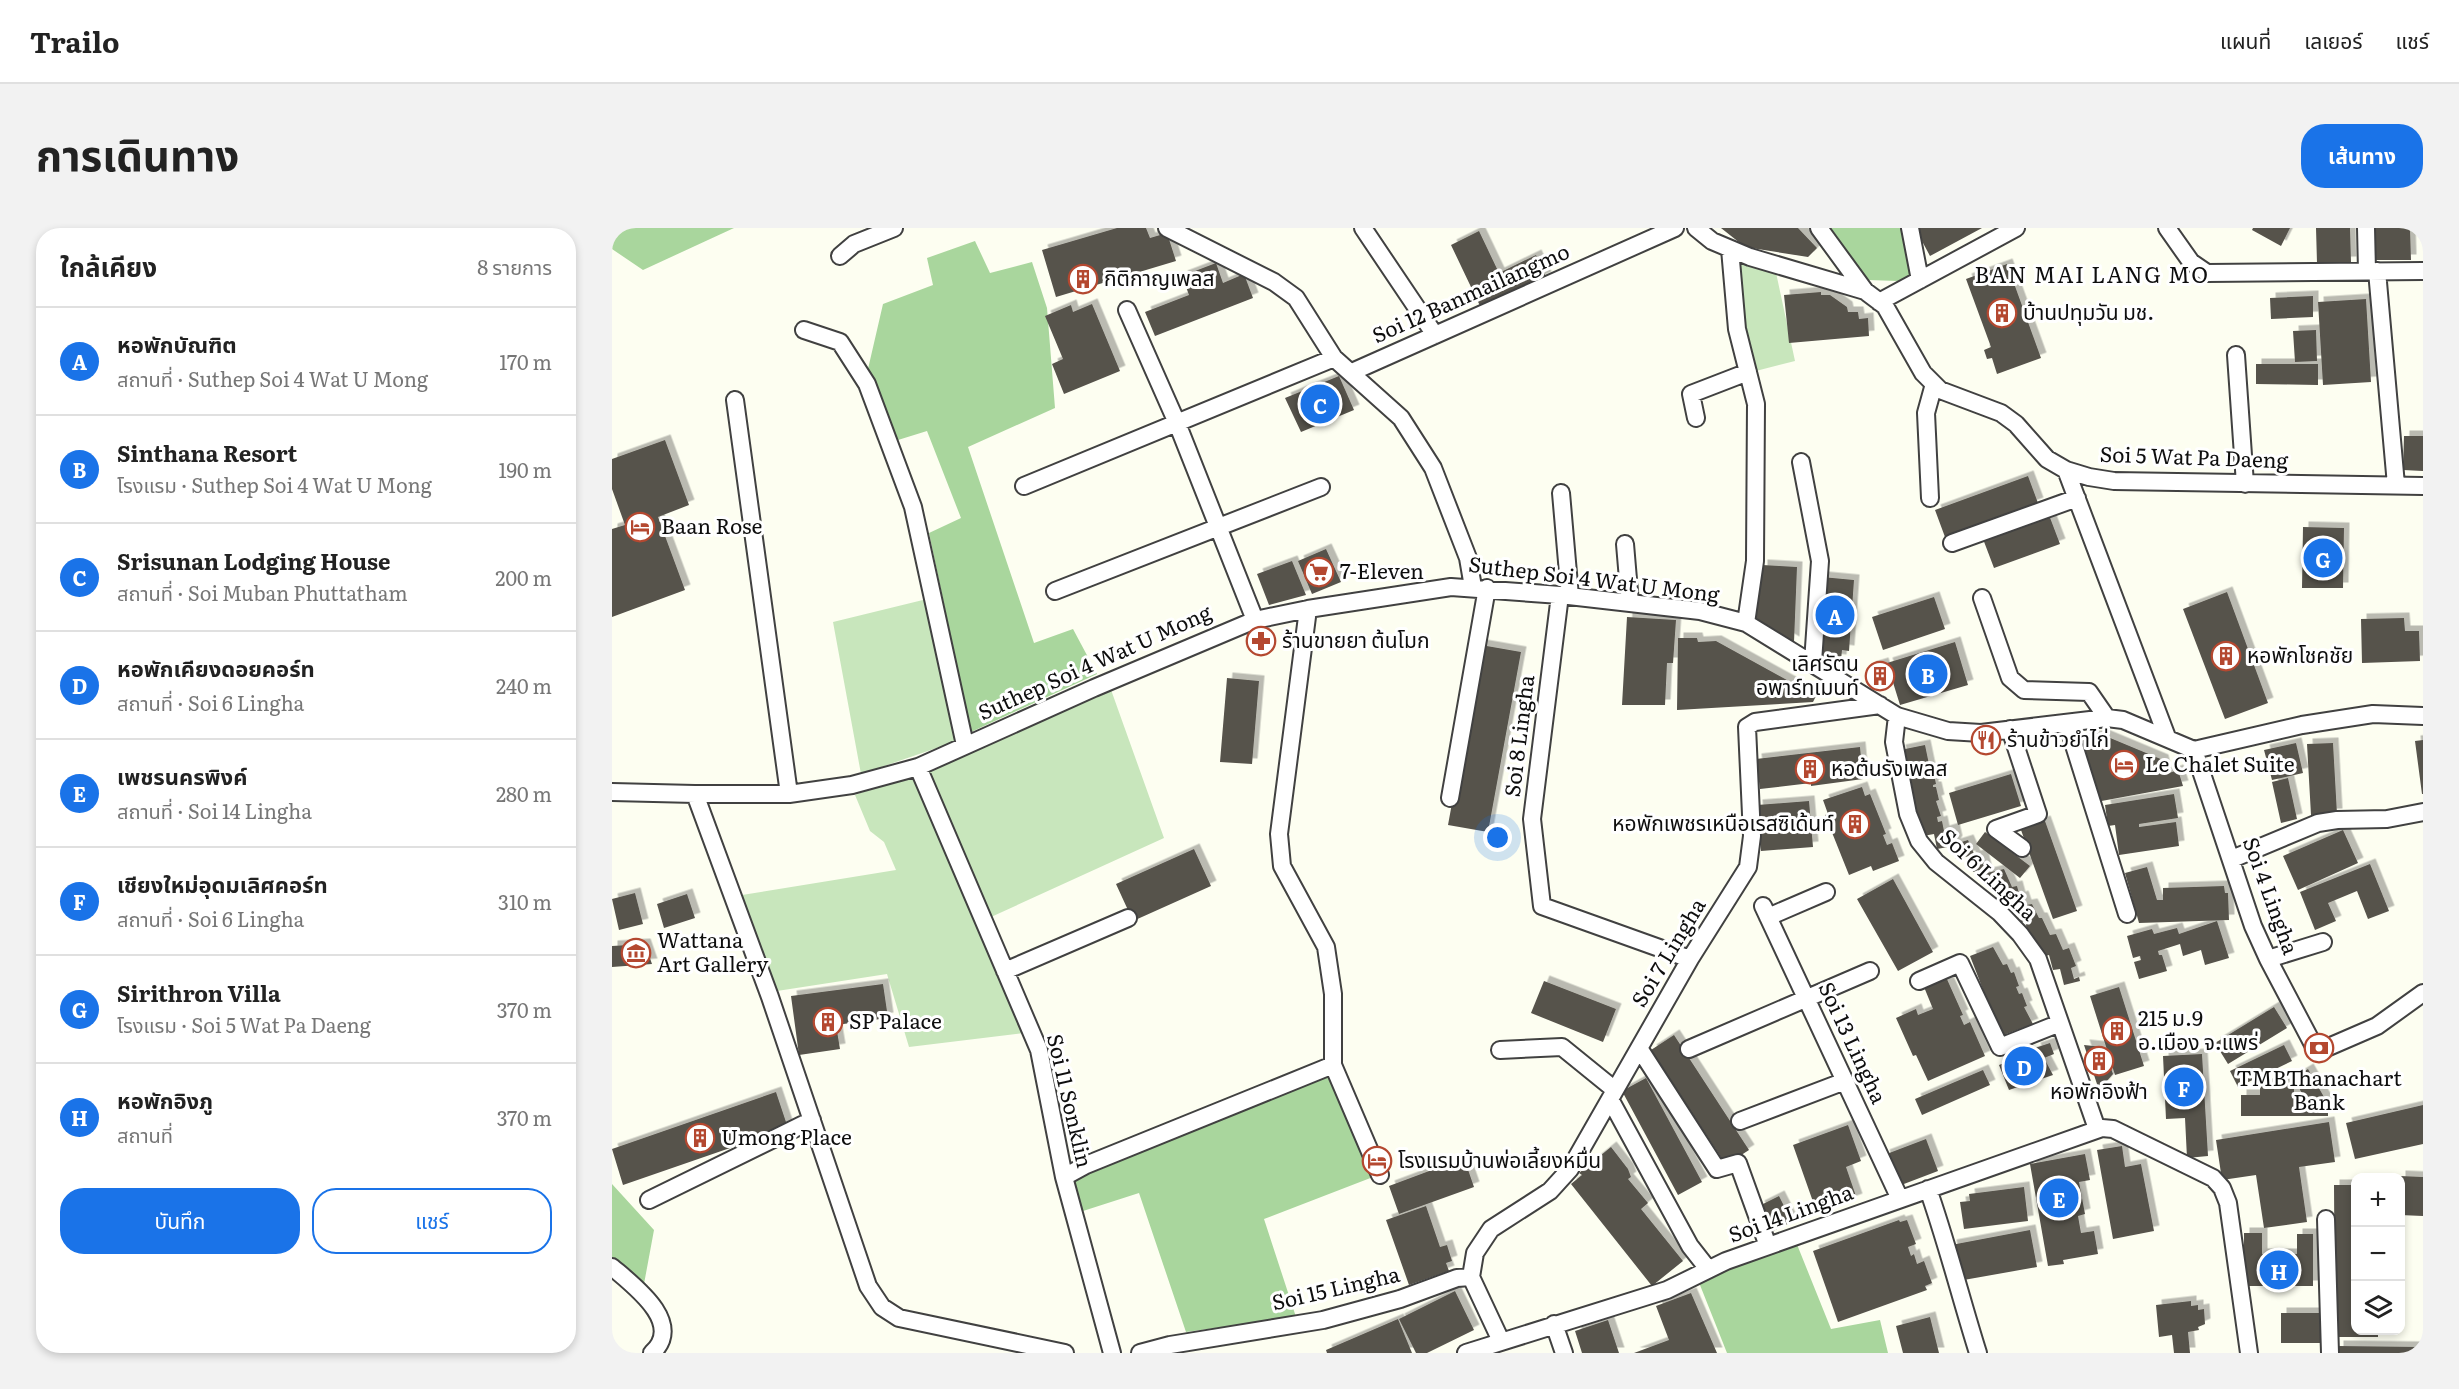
<!DOCTYPE html>
<html lang="th">
<head>
<meta charset="utf-8">
<style>
	body { margin:0; font-family:Literata,"Noto Sans Thai",serif; background:#f2f2f2; color:#222 }
	.controls { position:absolute; right:18px; bottom:18px; display:grid; overflow:hidden; border-radius:12px; box-shadow:0 3px 9px #0003 }
	.controls button { width:54px; height:54px; display:grid; place-items:center; padding:0; border:0; border-bottom:2px solid #e0e0e0; background:#fff; color:#222; font:30px sans-serif }
	.you { position:absolute; left:886px; top:610px; width:21px; height:21px; margin:-15px; border:4px solid #fff; border-radius:50%; background:#1a73e8; box-shadow:0 0 0 9px #1a73e833 }
	.badge { display:grid; place-items:center; width:39px; height:39px; border-radius:50%; background:#1a73e8; color:#fff; font-size:20px; font-weight:700 }
	.pin { position:absolute; translate:-50% -50%; border:3px solid #fff; box-shadow:0 2px 6px #0006 }
	.list { margin:0; padding:0; list-style:none }
	h2 { display:flex; justify-content:space-between; align-items:center; height:78px; margin:0; padding:0 24px; font-size:26px }
	h2 small { font-size:20px; font-weight:400; color:#767676 }
	.list li { display:grid; grid-template-columns:39px 1fr auto; gap:18px; align-items:center; box-sizing:border-box; height:108px; padding:0 24px; border-top:2px solid #e0e0e0 }
	.list b { display:block; font-size:22px; white-space:nowrap }
	.list p { margin:0; font-size:20px; white-space:nowrap; color:#767676 }
	.list em { font-size:20px; font-style:normal; color:#767676 }
	.actions { display:flex; gap:12px; padding:18px 24px }
	.actions a { flex:1; padding:14px 0; border:2px solid #1a73e8; border-radius:24px; text-align:center; font-size:21px; color:#1a73e8 }
	.actions .main { background:#1a73e8; color:#fff }
	.icon { flex:none; width:33px; height:33px; fill:none; stroke:currentColor; stroke-width:2; stroke-linecap:round; stroke-linejoin:round }
	.map { position:relative; flex:none; width:1811px; height:1125px; overflow:hidden; border-radius:24px }
	header { display:flex; align-items:center; gap:36px; box-sizing:border-box; height:84px; padding:0 30px; background:#fff; border-bottom:2px solid #e0e0e0 }
	header strong { font-size:28px }
	nav { display:flex; gap:33px; margin-inline-start:auto; font-size:21px }
	.intro { display:flex; align-items:center; justify-content:space-between; box-sizing:border-box; height:144px; padding:0 36px }
	h1 { margin:0; font-size:42px }
	.button { padding:15px 27px; border-radius:24px; background:#1a73e8; color:#fff; font-size:21px; font-weight:700 }
	main { display:flex; gap:36px; padding:0 36px }
	aside { flex:1; background:#fff; border-radius:24px; box-shadow:0 3px 9px #0003 }
	.map>svg:first-child { display:block }
	.green { fill:#c8e6bc }
	.forest { fill:#a9d69d }
	.building { fill:#56524b; filter:url(#shadow) }
	.lines { fill:none; stroke-linecap:round; stroke-linejoin:round }
	.minor-casing { stroke:#414141; stroke-width:20 }
	.minor { stroke:#fff; stroke-width:16 }
	.labels { text-anchor:middle; stroke-width:6; stroke-linejoin:round; paint-order:stroke }
	.poi-label { font-size:21px; fill:#0e0e0e; stroke:#fff; text-anchor:start }
	.street-label { font-size:21px; fill:#0e0e0e; stroke:#fff }
	.neighbourhood-label { font-size:22px; letter-spacing:1.5px; fill:#0e0e0e; stroke:#fff }
</style>
</head>
<body>
<header>
<strong>Trailo</strong>
<nav><a>แผนที่</a><a>เลเยอร์</a><a>แชร์</a></nav>
</header>
<div class="intro"><h1>การเดินทาง</h1><a class="button">เส้นทาง</a></div>
<main>
<aside>
<h2>ใกล้เคียง<small>8 รายการ</small></h2>
<ul class="list">
<li><span class="badge">A</span><div><b>หอพักบัณฑิต</b><p>สถานที่ · Suthep Soi 4 Wat U Mong</p></div><em>170 m</em></li>
<li><span class="badge">B</span><div><b>Sinthana Resort</b><p>โรงแรม · Suthep Soi 4 Wat U Mong</p></div><em>190 m</em></li>
<li><span class="badge">C</span><div><b>Srisunan Lodging House</b><p>สถานที่ · Soi Muban Phuttatham</p></div><em>200 m</em></li>
<li><span class="badge">D</span><div><b>หอพักเคียงดอยคอร์ท</b><p>สถานที่ · Soi 6 Lingha</p></div><em>240 m</em></li>
<li><span class="badge">E</span><div><b>เพชรนครพิงค์</b><p>สถานที่ · Soi 14 Lingha</p></div><em>280 m</em></li>
<li><span class="badge">F</span><div><b>เชียงใหม่อุดมเลิศคอร์ท</b><p>สถานที่ · Soi 6 Lingha</p></div><em>310 m</em></li>
<li><span class="badge">G</span><div><b>Sirithron Villa</b><p>โรงแรม · Soi 5 Wat Pa Daeng</p></div><em>370 m</em></li>
<li><span class="badge">H</span><div><b>หอพักอิงภู</b><p>สถานที่</p></div><em>370 m</em></li>
</ul>
<div class="actions"><a class="main">บันทึก</a><a>แชร์</a></div>
</aside>
<div class="map">
<svg width="1811" height="1125" viewBox="0 0 1811 1125">
	<defs>
		<filter id="shadow"><feDropShadow dx="5.5" dy="-5.5" stdDeviation="0" flood-color="#0004"/></filter>
	</defs>
	<rect width="100%" height="100%" fill="#fdfef1"/>
	<path class="green" d="M1123,33L1163,40L1183,133L1140,144L1130,99Z
		M315,371L345,513L249,546L221,394Z
		M498,459L552,610L379,689L314,543Z
		M303,545L412,805L297,819L275,746L165,763L130,667L284,642L272,614L258,603L243,567Z"/>
	<path class="forest" d="M0,0H122L31,42L0,21Z
		M1219,0H1305L1314,40L1286,53L1256,52Z
		M363,13L378,45L420,34L435,80L443,180L356,219L422,415L461,401L485,446L359,504L317,305L349,290L315,203L286,212L256,141L271,76L321,57L315,30Z
		M718,846L761,949L652,991L684,1089L574,1104L527,965L471,983L460,953Z
		M0,956L42,1002L32,1056L0,1031Z
		M1184,1014L1219,1101L1268,1092L1276,1125H1115L1086,1052Z"/>
	<path class="building" d="M505,0H534L538,10L555,5L564,33L444,69L430,22Z
		M1109,0H1186L1205,20L1196,29L1133,19Z
		M1303,0H1370L1318,28Z
		M1641,0H1678L1669,18L1640,2Z
		M1704,0H1738L1739,34L1705,35Z
		M1757,0H1798L1799,32H1758Z
		M867,3L887,45L924,27L934,49L869,80L839,17Z
		M604,35L611,55L632,46L641,70L543,108L533,84L577,67L570,48Z
		M1395,36L1429,130L1385,146L1380,130L1375,131L1372,122L1379,119L1354,51Z
		M1209,64V67H1218L1235,79L1236,84H1246L1247,91L1256,90L1257,108L1177,115L1172,67Z
		M1701,68V89L1659,91L1658,70Z
		M1754,71L1759,154L1711,157L1706,74Z
		M480,76L508,143L452,166L440,136L451,131L433,88L459,77L461,84Z
		M1704,102L1705,133L1683,134L1681,103Z
		M1644,136H1706V157L1644,156Z
		M727,148L742,182L689,204L673,170Z
		M1792,208H1811V243L1791,242Z
		M53,212L77,277L46,289L73,362L0,389V301L13,297L0,261V231Z
		M1416,248L1426,275L1333,309L1323,282Z
		M1437,287L1448,316L1382,340L1371,311Z
		M1691,299L1732,300L1731,360H1690Z
		M714,321L729,354L700,366L686,333Z
		M680,333L694,367L657,377L645,346Z
		M1150,337L1185,339L1182,414L1144,392L1146,345L1150,346Z
		M1210,349L1242,352L1237,423L1230,422L1229,432L1212,430L1205,426Z
		M1615,364L1656,475L1613,491L1571,381Z
		M1322,369L1333,401L1271,422L1260,389Z
		M1015,389L1064,392L1061,435H1055L1053,477H1010Z
		M1792,390L1793,403H1807L1808,433L1750,435L1749,391Z
		M1066,410H1085L1086,414L1104,413L1204,468L1201,474L1065,482Z
		M1343,414L1356,457L1288,477L1275,435Z
		M869,417L909,424L876,604L836,597Z
		M1271,435L1277,457L1265,461L1258,439Z
		M615,450L647,453L640,536L608,534Z
		M1491,507L1551,532L1554,546L1566,542L1571,558L1484,574L1465,511Z
		M1811,512V566H1810L1803,513Z
		M1684,515L1691,545L1660,552L1652,522Z
		M1721,515L1725,586L1699,587L1695,516Z
		M1313,517L1318,541H1321L1324,556L1321,557V559H1324L1327,572L1324,573L1329,588L1325,589L1326,594L1330,593L1332,603L1342,600L1345,613L1343,616L1356,612L1363,628L1370,626L1375,645L1392,641L1400,659L1405,658L1408,669L1411,668L1414,677L1420,676L1427,690H1430L1438,707L1444,706L1451,722L1457,720L1464,738L1459,740L1462,751L1467,749L1468,753L1452,757L1448,741L1441,742L1437,727L1427,730L1418,713L1413,693L1409,694L1405,675L1397,677L1395,668L1390,669L1388,661L1383,662L1380,650L1370,652L1368,642L1361,644L1358,628L1344,631L1341,618L1325,621L1322,606L1311,608L1288,522Z
		M1248,519L1251,551L1199,558V555L1148,561L1144,531Z
		M1399,546L1409,578L1346,597L1337,565Z
		M1676,550L1685,591L1669,595L1660,554Z
		M1250,559L1253,568L1258,566L1274,606L1271,607L1275,617L1280,615L1287,633L1261,643L1259,638L1237,647L1213,587L1216,586L1211,572Z
		M1562,566L1566,590L1527,596V599L1564,594L1567,618L1507,627L1503,597L1496,598L1493,577Z
		M1197,573L1201,619L1149,623L1145,577Z
		M1433,593L1465,683L1441,691L1409,602Z
		M1731,602L1746,635L1686,662L1671,628Z
		M1373,604L1418,638L1408,650L1364,616Z
		M582,621L599,658L521,693L504,656Z
		M1758,636L1777,683L1756,691L1745,663L1716,675L1724,693L1703,702L1688,664Z
		M1535,639L1545,672H1551V660L1612,658L1613,665H1616L1617,692L1527,695L1513,645Z
		M1281,651L1321,724L1286,743L1245,671Z
		M23,665L31,696L7,702L0,671Z
		M75,666L83,690L52,700L45,676Z
		M1605,693L1617,730L1593,737L1589,722L1571,728L1568,716L1546,723L1547,727H1550L1555,743L1527,751L1522,734L1529,732L1528,728L1521,730L1515,708L1540,701L1542,706L1565,700L1567,706Z
		M33,716L40,736L0,739V718Z
		M1381,719L1391,737L1395,736L1399,745L1402,744L1407,758L1404,759L1407,766L1410,765L1415,778L1412,779L1421,796L1389,808L1358,728Z
		M1334,749L1351,787L1348,788L1352,797L1358,794L1373,828L1316,853L1304,827L1301,828L1284,790L1304,781L1306,787L1321,781L1312,759Z
		M932,753L1004,781L991,814L919,785Z
		M271,756L276,790L224,797L228,821L187,827L179,768Z
		M1507,759L1532,838L1503,847L1478,768Z
		M1662,779L1675,800L1616,836L1603,815Z
		M1062,807L1137,922L1114,937L1039,822Z
		M1438,815L1442,826L1432,830L1441,847L1397,862L1387,837L1424,823L1423,820Z
		M1472,817L1491,819L1501,846L1487,862Z
		M1672,817L1680,833L1626,859L1618,843Z
		M1590,826L1596,928L1575,930L1573,890L1554,891L1551,828Z
		M1696,841L1716,876V888H1629V867H1648V856H1682V867H1691L1681,850Z
		M1371,842L1378,857L1310,887L1303,871Z
		M1034,850L1090,954L1066,967L1010,863Z
		M164,864L176,900L11,957L0,921Z
		M1811,877V916L1743,931L1734,895Z
		M1717,894L1723,934L1687,939L1695,994L1652,1000L1644,947L1610,952L1604,912Z
		M1236,897L1249,933L1234,939L1245,971L1205,985L1181,917Z
		M1314,911L1326,943L1284,959L1272,927Z
		M1510,918L1513,939L1529,936L1542,1003L1501,1011L1485,922Z
		M999,919L1016,941L1019,949L1016,951L1036,975L1029,981L1071,1033L1040,1058L959,956L970,947L967,945Z
		M1473,926L1478,952L1467,954L1473,986L1466,988L1469,1005L1482,1003L1486,1026L1451,1032L1452,1036L1436,1038L1418,936Z
		M852,930L862,959L787,986L777,958Z
		M1788,948L1811,949V988L1788,987Z
		M1722,957H1744V1102H1766V1109H1723Z
		M1412,959L1416,993L1352,1001L1348,974L1358,973L1357,966Z
		M1167,968L1180,994L1159,1004L1147,978Z
		M814,978L828,1019L835,1017L840,1033L834,1035L837,1043L797,1057L774,992Z
		M1287,992L1288,994L1295,992L1304,1016L1296,1019L1299,1028L1302,1026L1305,1036L1312,1033L1320,1055L1313,1058L1315,1062L1226,1094L1201,1023Z
		M1418,1002L1425,1039L1346,1053L1339,1017Z
		M1632,1005H1650V1026H1685V1006H1701V1058H1632Z
		M843,1063L862,1102L815,1125H804L787,1091Z
		M1079,1065L1105,1125H1022L1057,1112L1044,1078Z
		M1579,1073V1078L1586,1077V1082L1592,1081L1593,1096L1586,1099L1587,1102L1576,1104L1578,1125H1562L1560,1107L1547,1109L1544,1077Z
		M1669,1085H1709V1115H1669Z
		M1318,1089L1327,1125H1291L1284,1098Z
		M786,1091L800,1125H715L714,1122Z
		M996,1092L1007,1125H970L963,1103Z
		M1726,1118L1811,1119V1125H1726Z"/>
	<g class="lines">
		<g class="minor-casing">
			<path id="minor" d="M555,0L662,54L684,70L722,130L789,190L821,240L856,330L861,359
				M751,0L823,107
				M1084,0L1100,13L1138,29L1253,63L1273,78L1311,145L1328,162L1389,185L1404,196L1435,231L1454,242L1477,249L1502,253L1811,258
				M1207,0L1253,63
				M1298,0L1308,52
				M1555,0L1579,34L1595,45L1811,43
				M1754,0L1755,43
				M1118,21L1125,101L1144,176L1143,333L1134,395
				M228,28L242,16L282,0
				M1765,43L1784,257
				M1267,74L1404,0
				M515,82L565,195L643,392
				M192,102L228,114L255,156L301,279L353,517
				M1624,127L1633,256
				M740,144L1063,0
				M123,172L177,566
				M1084,190L1079,166L1136,144
				M1189,234L1208,333L1201,434
				M1454,242L1555,509
				M412,258L722,130
				M949,265L958,368
				M1318,270L1314,185L1322,156
				M1340,315L1465,270
				M1013,316L1018,375
				M443,363L709,259
				M948,367L920,591L930,678L1078,731
				M1370,370L1398,450L1412,462L1477,464L1495,490
				M696,381L667,606L670,638L714,719L721,766V837L768,947
				M1285,488L1282,514L1296,586L1307,613L1324,634L1388,685L1408,706L1426,731L1485,901
				M1455,495L1515,686
				M1398,501L1426,586L1384,601L1410,620
				M1582,522L1641,698L1656,731L1705,824L1765,798L1811,765
				M306,539L427,822L452,949L500,1125
				M0,564L83,566H177L240,557L306,539L482,460L643,392L696,381L839,359L948,367L1088,383L1134,395L1285,488L1336,503L1369,505L1495,490L1511,492L1582,522L1690,497L1761,486L1811,488
				M83,566L158,769L256,1058L270,1079L287,1090L453,1125
				M838,570L875,360
				M1620,631L1706,595L1725,592L1775,591L1811,584
				M1151,678L1288,971
				M1156,689L1214,664
				M1656,731L1711,714
				M393,743L516,690
				M1307,753L1348,735L1388,819L1448,795
				M1027,820L1105,941L1126,935L1156,1018
				M1077,821L1258,743
				M888,822L950,819L1003,862
				M998,871L1078,1018L1096,1041
				M1128,893L1233,853
				M452,949L474,937L721,837
				M1316,961C1335,1015 1349,1071 1366,1125
				M37,972L200,892
				M1714,991L1718,1125
				M0,1039C21,1057 73,1095 40,1125
				M859,1049L863,1025L879,1001L938,963L958,941L1078,731L1136,639L1140,608L1135,499L1143,494L1268,477
				M942,1096L952,1125
				M528,1125L558,1117L711,1092L788,1071L845,1050L859,1049L889,1113
				M854,1125L1055,1062L1114,1033L1490,900L1501,901L1601,950L1610,960L1616,975L1637,1125"/>
		</g>
		<use href="#minor" class="minor"/>
	</g>
	<defs>
		<g id="building-ring" transform="scale(1.5)"><circle r="9.5" fill="#fff" stroke="#b44830" stroke-width="1.5"/><path d="M-4-6H4V6H1V3H-1V6H-4ZM-2.5-4.3h1.7v1.8h-1.7ZM.8-4.3h1.7v1.8H.8ZM-2.5-1h1.7V.8h-1.7ZM.8-1h1.7V.8H.8Z" fill="#b44830"/></g>
		<g id="hotel-ring" transform="scale(1.5)"><circle r="9.5" fill="#fff" stroke="#b44830" stroke-width="1.5"/><path d="M-6-4.5h1.5V1H6V5H4.5V3h-9V5H-6ZM-4 0a1.8 1.8 0 1 1 3.6 0ZM.5 0V-2.5h3Q6-2.5 6 0Z" fill="#b44830"/></g>
		<g id="supermarket-ring" transform="scale(1.5)"><circle r="9.5" fill="#fff" stroke="#b44830" stroke-width="1.5"/><path d="M-6-5.5h2.5l.6 2H6L4.5 2H-2.5L-4.4-4H-6ZM-1.5 3.2a1.3 1.3 0 1 0 .1 0ZM3 3.2a1.3 1.3 0 1 0 .1 0Z" fill="#b44830"/></g>
		<g id="pharmacy-ring" transform="scale(1.5)"><circle r="9.5" fill="#fff" stroke="#b44830" stroke-width="1.5"/><path d="M-2-6h4v4h4v4h-4v4h-4v-4h-4v-4h4Z" fill="#b44830"/></g>
		<g id="restaurant-ring" transform="scale(1.5)"><circle r="9.5" fill="#fff" stroke="#b44830" stroke-width="1.5"/><path d="M-5-6h1v4h1v-4h1v4h1v-4h1v5L-1.5 .5V6h-2V.5L-5-1ZM5-6V6H3V1.5H1.5Q1.5-4 5-6Z" fill="#b44830"/></g>
		<g id="museum-ring" transform="scale(1.5)"><circle r="9.5" fill="#fff" stroke="#b44830" stroke-width="1.5"/><path d="M0-6L6-3V-2H-6V-3ZM-5-1h2V3h-2ZM-1-1h2V3h-2ZM3-1h2V3H3ZM-6 4H6V6H-6Z" fill="#b44830"/></g>
		<g id="bank-ring" transform="scale(1.5)"><circle r="9.5" fill="#fff" stroke="#b44830" stroke-width="1.5"/><path d="M-6-4H6V4H-6ZM0-2.3a2.3 2.3 0 1 0 0 4.6a2.3 2.3 0 1 0 0-4.6Z" fill="#b44830"/></g>
	</defs>
	<g fill-rule="evenodd">
		<use href="#building-ring" x="471" y="51"/>
		<use href="#building-ring" x="1390" y="85"/>
		<use href="#hotel-ring" x="28" y="299"/>
		<use href="#supermarket-ring" x="707" y="344"/>
		<use href="#pharmacy-ring" x="649" y="413"/>
		<use href="#building-ring" x="1614" y="428"/>
		<use href="#building-ring" x="1268" y="448"/>
		<use href="#restaurant-ring" x="1374" y="512"/>
		<use href="#hotel-ring" x="1512" y="537"/>
		<use href="#building-ring" x="1198" y="541"/>
		<use href="#building-ring" x="1243" y="596"/>
		<use href="#museum-ring" x="24" y="725"/>
		<use href="#building-ring" x="216" y="794"/>
		<use href="#building-ring" x="1505" y="803"/>
		<use href="#bank-ring" x="1707" y="820"/>
		<use href="#building-ring" x="1487" y="833"/>
		<use href="#building-ring" x="88" y="910"/>
		<use href="#hotel-ring" x="765" y="933"/>
	</g>
	<g class="labels">
		<g class="poi-label">
			<text x="492" y="58">กิติกาญเพลส</text>
			<text x="1411" y="92">บ้านปทุมวัน มช.</text>
			<text x="49" y="306">Baan Rose</text>
			<text x="728" y="351">7-Eleven</text>
			<text x="670" y="420">ร้านขายยา ต้นโมก</text>
			<text x="1635" y="435">หอพักโชคชัย</text>
			<text x="1247" y="443" text-anchor="end">เลิศรัตน<tspan x="1247" dy="24">อพาร์ทเมนท์</tspan></text>
			<text x="1395" y="519">ร้านข้าวยำไก่</text>
			<text x="1533" y="544">Le Chalet Suite</text>
			<text x="1219" y="548">หอต้นรังเพลส</text>
			<text x="1222" y="603" text-anchor="end">หอพักเพชรเหนือเรสซิเด้นท์</text>
			<text x="45" y="720">Wattana<tspan x="45" dy="24">Art Gallery</tspan></text>
			<text x="1526" y="798">215 ม.9<tspan x="1526" dy="24">อ.เมือง จ.แพร่</tspan></text>
			<text x="237" y="801">SP Palace</text>
			<text x="1707" y="858" text-anchor="middle">TMBThanachart<tspan x="1707" dy="24">Bank</tspan></text>
			<text x="1487" y="871" text-anchor="middle">หอพักอิงฟ้า</text>
			<text x="109" y="917">Umong Place</text>
			<text x="786" y="940">โรงแรมบ้านพ่อเลี้ยงหมื่น</text>
		</g>
		<g class="street-label">
			<text transform="translate(859 66) rotate(-24)" y="7">Soi 12 Banmailangmo</text>
			<text transform="translate(1582 230) rotate(2)" y="7">Soi 5 Wat Pa Daeng</text>
			<text transform="translate(982 352) rotate(7)" y="7">Suthep Soi 4 Wat U Mong</text>
			<text transform="translate(483 435) rotate(-24)" y="7">Suthep Soi 4 Wat U Mong</text>
			<text transform="translate(908 508) rotate(-83)" y="7">Soi 8 Lingha</text>
			<text transform="translate(1376 647) rotate(43)" y="7">Soi 6 Lingha</text>
			<text transform="translate(1658 668) rotate(70)" y="7">Soi 4 Lingha</text>
			<text transform="translate(1057 725) rotate(-59)" y="7">Soi 7 Lingha</text>
			<text transform="translate(1240 815) rotate(65)" y="7">Soi 13 Lingha</text>
			<text transform="translate(457 873) rotate(77)" y="7">Soi 11 Sonklin</text>
			<text transform="translate(1179 986) rotate(-20)" y="7">Soi 14 Lingha</text>
			<text transform="translate(724 1061) rotate(-13)" y="7">Soi 15 Lingha</text>
		</g>
		<g class="neighbourhood-label">
			<text x="1480" y="55">BAN MAI LANG MO</text>
		</g>
	</g>
</svg>
<div class="controls">
<button>+</button>
<button>−</button>
<button><svg class="icon" aria-label="layers" viewBox="0 0 24 24"><path d="M12 4l9 5-9 5-9-5zM3 14l9 5 9-5"/></svg></button>
</div>
<div class="you"></div>
<div class="pin badge" style="left:1223px;top:387px">A</div>
<div class="pin badge" style="left:1316px;top:446px">B</div>
<div class="pin badge" style="left:708px;top:176px">C</div>
<div class="pin badge" style="left:1412px;top:838px">D</div>
<div class="pin badge" style="left:1447px;top:970px">E</div>
<div class="pin badge" style="left:1572px;top:859px">F</div>
<div class="pin badge" style="left:1711px;top:330px">G</div>
<div class="pin badge" style="left:1667px;top:1042px">H</div>
</div>
</main>
</body>
</html>
